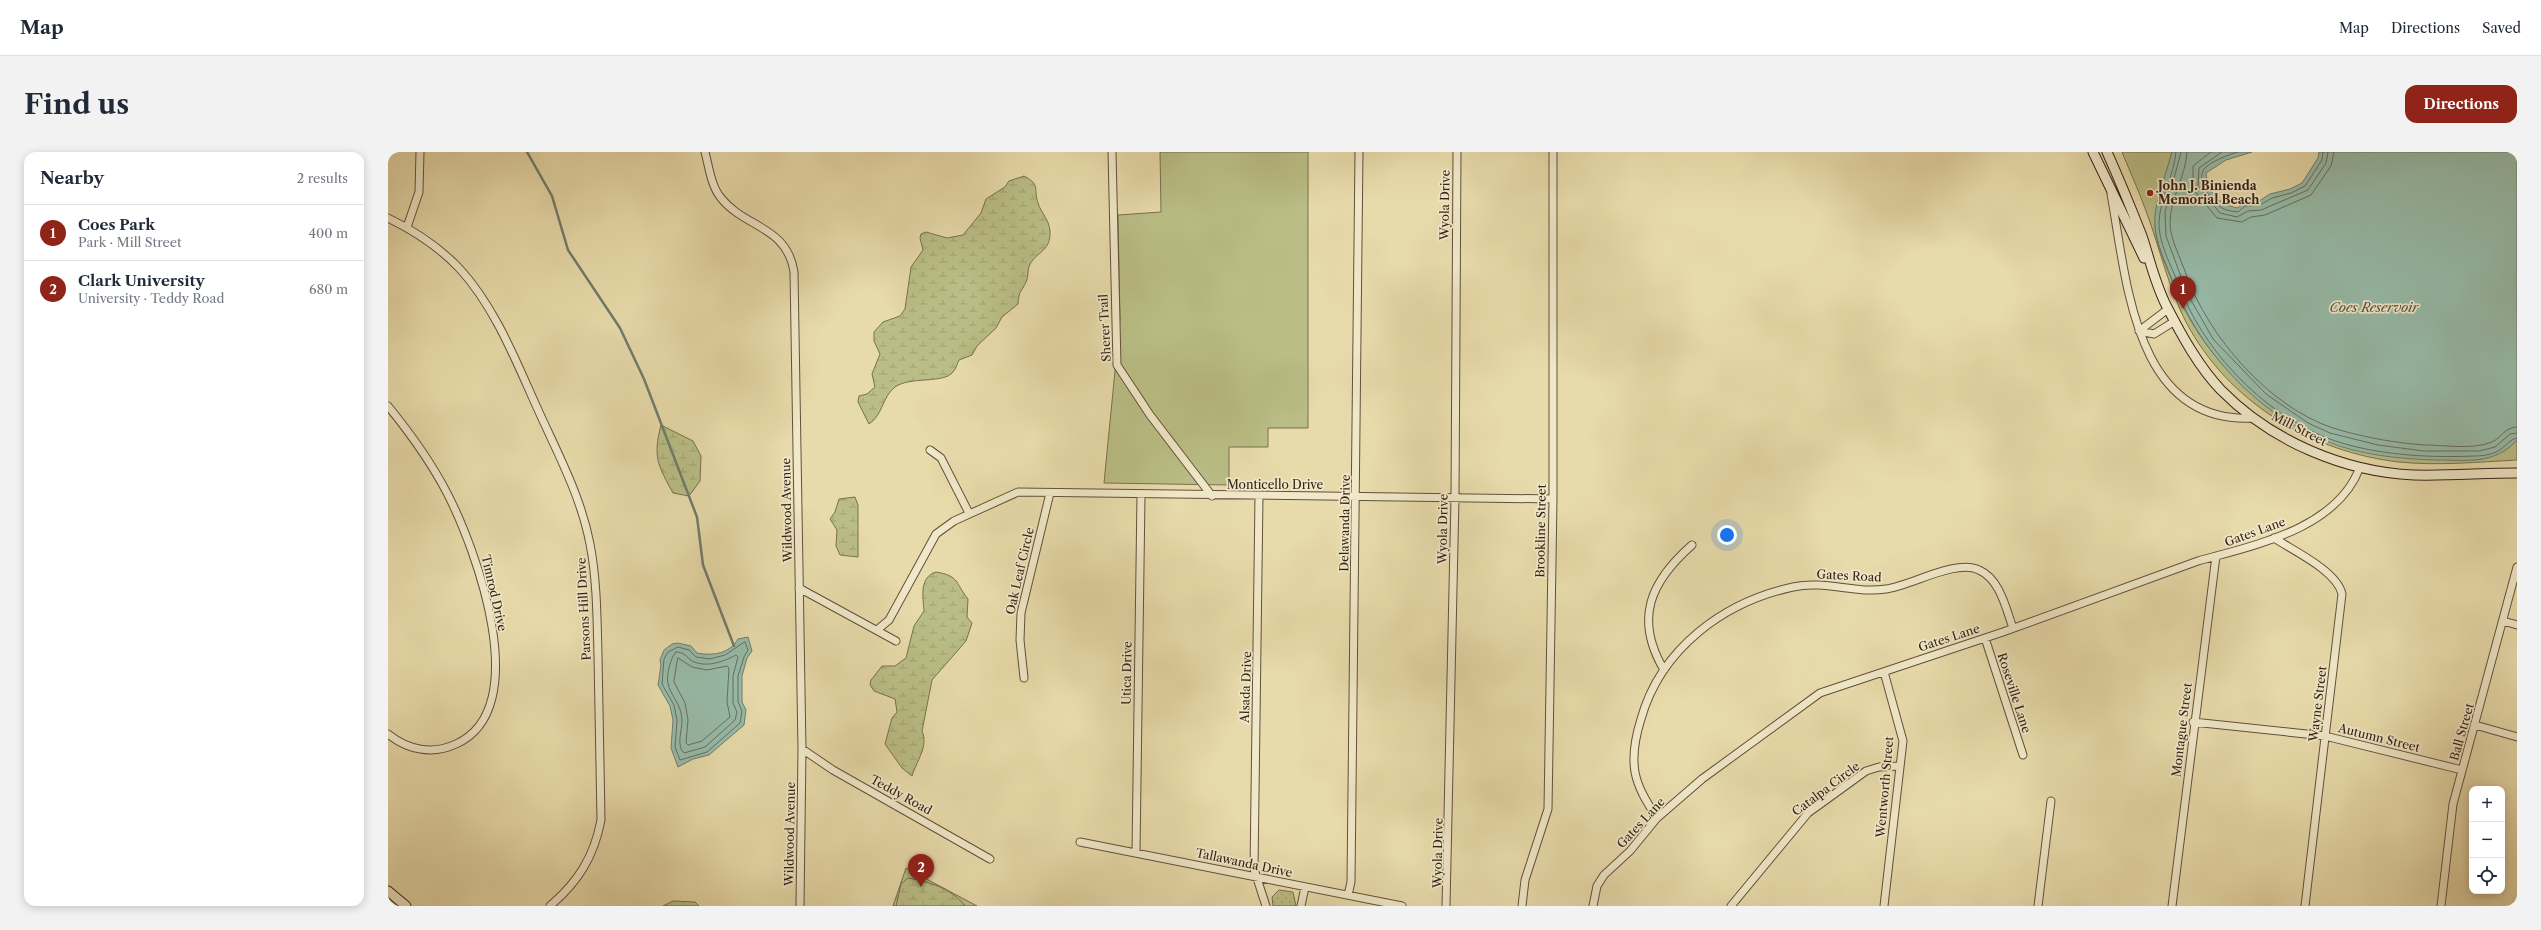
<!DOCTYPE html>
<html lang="en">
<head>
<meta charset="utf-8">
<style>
	body { margin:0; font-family:"Libre Caslon Text",serif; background:#f2f2f3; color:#1f2937 }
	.controls { position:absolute; right:12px; bottom:12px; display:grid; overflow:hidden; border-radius:8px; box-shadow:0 2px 10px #0003 }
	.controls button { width:36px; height:36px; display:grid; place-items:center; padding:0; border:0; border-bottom:1px solid #e0e1e3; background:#fff; color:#1f2937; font:20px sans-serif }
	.you { position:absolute; left:1339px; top:383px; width:14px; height:14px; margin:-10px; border:3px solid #fff; border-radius:50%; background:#1a73e8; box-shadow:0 0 0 6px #1a73e833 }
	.badge { display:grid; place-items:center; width:26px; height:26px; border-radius:50%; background:#8f2418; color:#fff; font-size:13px; font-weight:700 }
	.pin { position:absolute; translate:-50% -33px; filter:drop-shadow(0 1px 2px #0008) }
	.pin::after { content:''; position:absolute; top:21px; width:14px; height:12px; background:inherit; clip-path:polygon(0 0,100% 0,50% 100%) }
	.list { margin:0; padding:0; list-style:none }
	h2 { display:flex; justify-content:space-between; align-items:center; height:52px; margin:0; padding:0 16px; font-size:17px }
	h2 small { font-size:13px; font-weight:400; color:#747a83 }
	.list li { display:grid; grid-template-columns:26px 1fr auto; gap:12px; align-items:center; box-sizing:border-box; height:56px; padding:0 16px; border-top:1px solid #e0e1e3 }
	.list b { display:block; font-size:15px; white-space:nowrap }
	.list p { margin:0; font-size:13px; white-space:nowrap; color:#747a83 }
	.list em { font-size:13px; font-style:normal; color:#747a83 }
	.icon { flex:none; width:22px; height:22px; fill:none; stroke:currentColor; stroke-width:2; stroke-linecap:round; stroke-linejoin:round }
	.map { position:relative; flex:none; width:2129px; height:754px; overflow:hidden; border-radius:12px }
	header { display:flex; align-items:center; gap:24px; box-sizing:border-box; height:56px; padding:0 20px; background:#fff; border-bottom:1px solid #e0e1e3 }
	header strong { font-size:19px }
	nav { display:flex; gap:22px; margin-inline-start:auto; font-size:14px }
	.intro { display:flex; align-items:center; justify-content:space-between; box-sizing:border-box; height:96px; padding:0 24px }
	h1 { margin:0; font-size:28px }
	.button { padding:10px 18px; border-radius:12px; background:#8f2418; color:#fff; font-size:14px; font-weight:700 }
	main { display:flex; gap:24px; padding:0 24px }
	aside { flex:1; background:#fff; border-radius:12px; box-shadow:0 2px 10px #0003 }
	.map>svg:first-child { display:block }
	.grass { fill:url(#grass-dots); stroke:#78704e }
	.forest { fill:url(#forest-firs); stroke:#78704e }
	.wetland { fill:url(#wetland-marsh); stroke:#78704e }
	.park { fill:#babe86; stroke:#78704e }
	.water { fill:#97bba9; stroke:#707d6e }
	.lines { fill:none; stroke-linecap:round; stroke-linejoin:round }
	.shore { stroke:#666e60; stroke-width:1 }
	.stream { stroke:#707d6e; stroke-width:2.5 }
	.minor-casing { stroke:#62503b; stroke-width:9 }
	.secondary-casing { stroke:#352116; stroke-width:11 }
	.minor { stroke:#f0e8c8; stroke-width:7 }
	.secondary { stroke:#f0e8c8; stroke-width:9 }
	.poi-dot { fill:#8f2418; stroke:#f0e8c8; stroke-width:1.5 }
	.labels { text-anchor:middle; stroke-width:3.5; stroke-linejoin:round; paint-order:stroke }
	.poi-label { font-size:12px; font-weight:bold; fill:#352116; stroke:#f0e8c8; text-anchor:start }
	.street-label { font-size:12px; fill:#352116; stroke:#f0e8c8 }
	.water-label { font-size:13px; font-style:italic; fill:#524f42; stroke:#f0e8c8 }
</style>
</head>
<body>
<header>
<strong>Map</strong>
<nav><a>Map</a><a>Directions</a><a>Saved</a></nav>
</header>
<div class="intro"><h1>Find us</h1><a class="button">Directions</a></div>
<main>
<aside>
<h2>Nearby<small>2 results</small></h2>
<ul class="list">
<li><span class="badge">1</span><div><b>Coes Park</b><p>Park · Mill Street</p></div><em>400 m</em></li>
<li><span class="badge">2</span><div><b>Clark University</b><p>University · Teddy Road</p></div><em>680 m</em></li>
</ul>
</aside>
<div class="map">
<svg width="2129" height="754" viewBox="0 0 2129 754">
	<defs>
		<pattern id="grass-dots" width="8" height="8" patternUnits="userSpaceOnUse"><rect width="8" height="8" fill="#babe86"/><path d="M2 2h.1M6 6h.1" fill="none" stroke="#a0a373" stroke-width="1.8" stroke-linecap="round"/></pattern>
		<pattern id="forest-firs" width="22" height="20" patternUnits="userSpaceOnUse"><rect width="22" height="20" fill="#babe86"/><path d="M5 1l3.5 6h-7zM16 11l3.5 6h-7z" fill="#a0a373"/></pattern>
		<pattern id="wetland-marsh" width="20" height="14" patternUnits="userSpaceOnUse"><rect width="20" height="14" fill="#babe86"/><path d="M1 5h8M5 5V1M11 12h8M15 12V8" fill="none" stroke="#a0a373"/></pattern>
	</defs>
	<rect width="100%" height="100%" fill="#e8dbab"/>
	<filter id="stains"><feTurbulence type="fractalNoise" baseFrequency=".005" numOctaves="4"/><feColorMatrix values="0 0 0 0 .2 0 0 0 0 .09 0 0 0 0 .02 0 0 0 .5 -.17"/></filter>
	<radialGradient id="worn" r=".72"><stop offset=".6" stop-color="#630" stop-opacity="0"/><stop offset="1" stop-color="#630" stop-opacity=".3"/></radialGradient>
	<path class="grass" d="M891,738L905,740L908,754H885L884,745Z"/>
	<path class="forest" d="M518,716L589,754H505Z"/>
	<path class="wetland" d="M636,24C653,33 645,36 650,51C653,61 661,67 662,79C663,99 650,99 642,112C639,117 641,125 638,130C633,141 631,138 630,152L614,165L608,176L589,194L584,203L571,208C569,212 568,217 565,220C556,232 522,224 507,235C494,245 495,263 481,272L470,250L471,244L479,242L487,235L484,222L492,202L486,189V180L495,170L512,164L517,157L523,115L535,98L532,86L533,82L538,80L559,86L575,83L593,61L598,47L617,35L621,29Z
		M273,273L305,289L313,304L312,329L301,344L285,341C269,312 265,304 273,273Z
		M467,345L470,353V405L452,403L448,394L449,378L442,367L447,360L451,347Z
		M548,420C572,424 567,431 580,447L579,465L584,471L578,489L544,528L534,579C541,594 528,610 524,624L514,616L497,592L504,566L509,560L507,547L486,539L482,533L483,528L494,514H507L518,506L526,474L536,459C535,445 531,425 548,420Z
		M520,726C542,730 563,736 577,754H508L513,732Z
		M285,749L307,750L311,754H275Z"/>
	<path class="park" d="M772,0H920V276H880V295H841V333L716,331L732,168L730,63L773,60Z
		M1734,0H1784C1778,23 1768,47 1767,70C1766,91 1779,115 1786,134C1799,168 1820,198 1845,224C1916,296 1987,308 2085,308C2100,308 2119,299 2129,288V308C2090,310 2050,314 2011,310C1923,300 1840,250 1798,170C1780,135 1772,96 1758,59C1751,39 1742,20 1734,0Z"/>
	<path class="water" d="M1784,0H1864L1838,8L1818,21C1819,40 1831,53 1850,56L1855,50L1871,49L1882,42L1902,37L1914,31L1930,6L1931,0H2129V288C2107,313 2078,308 2048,308C2012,307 1971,303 1938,289C1867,261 1809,196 1783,125C1777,108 1768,91 1767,73C1765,53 1779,20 1784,0Z
		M360,485L364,499L359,506L354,524V550L358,558L356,573L321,603L305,607L290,615L283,596L285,568L282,554L270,533L273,513L272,508L276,498L284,492L290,491L303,494L309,501C325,504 341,502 350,487Z"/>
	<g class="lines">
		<path class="shore" d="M1788,0C1786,24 1772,46 1771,70C1770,90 1783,113 1790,131C1814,197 1873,260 1939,286C1984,303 2039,306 2086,304C2093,304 2103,303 2110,299C2116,296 2122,287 2129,286
			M1793,0L1777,60L1778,84L1799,141L1825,187L1878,242L1920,271L1942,281L1990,293L2036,299H2091L2107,295L2122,282L2129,281
			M1799,0C1798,24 1782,46 1782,71C1782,87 1793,107 1798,122C1820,184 1881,255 1945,276C1974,285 2007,291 2037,293C2058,293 2084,298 2104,290C2113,286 2117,275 2129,275
			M1823,0L1805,14V37L1829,66L1854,70L1863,65L1877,63L1923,43L1943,14L1946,0
			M1834,0L1811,16L1810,34L1832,61L1849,65L1860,59L1873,58L1920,38L1938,11L1940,0
			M1850,0C1842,2 1818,11 1815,19C1809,32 1825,50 1834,56C1838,59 1845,59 1850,60L1857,54L1872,53L1884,46L1903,41L1917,34L1934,8L1935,0
			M357,490L360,498L356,505L350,524V550L354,559L352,571L319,600L292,608L287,595L289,568L286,553L274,532L276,507L280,500L290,495L301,498L308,505L322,507L337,503Z
			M288,500C297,500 298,505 304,509C318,516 335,510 348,503L350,505L345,524V551L349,560L347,568L317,595L296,601C288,594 294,578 294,569C294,552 282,544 280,531C278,524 283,504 288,500Z
			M290,506L304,515L319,518L339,514L341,516L339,550L342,565L314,589L300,593L298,591L300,568L297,551L286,530Z"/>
		<path class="stream" d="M139,0L164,44L180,98L232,176L256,227L309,365L315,413L346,494"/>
		<g class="minor-casing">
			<path id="minor" d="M317,0C321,15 323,34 333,46C357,76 399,74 406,120L414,597L412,754
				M724,0L729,213L762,263L824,344
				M1723,42C1739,129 1746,273 1866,266
				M0,66C27,79 50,94 71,116C108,156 129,212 151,260C171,304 193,345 202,392C209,428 209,466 210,503C211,558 212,613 213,668C206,705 190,730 162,754
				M19,75L31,40L32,0
				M1780,157L1751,179L1766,182L1787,169
				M0,254C22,281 43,310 59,341C88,397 147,557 68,592C44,603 20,598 0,582
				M542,298L553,306L581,361
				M871,344L866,717L878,754
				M1886,386C1906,399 1949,419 1954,442L1917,754
				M411,436L508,489
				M2115,469L2129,473
				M489,478L501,468L548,382L566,369L630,340L1165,347
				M1597,486L1635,603
				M1276,518C1246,467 1262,430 1304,393
				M636,526L632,488L633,461L662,341
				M1805,570L1937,584L2074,618
				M2087,573L2129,585
				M414,597L445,618L602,707
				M1269,666C1260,652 1250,637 1247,620C1244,603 1248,583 1253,567C1273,496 1336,450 1405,435C1437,428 1467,442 1498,437C1525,433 1567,407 1591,418C1612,427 1618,457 1625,476
				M692,690L1014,754
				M748,700L753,343
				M960,743L963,730L971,0
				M913,754L917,735
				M1058,754L1067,346L1069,0
				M1134,754L1137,728L1160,657L1165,347V0
				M1205,754L1209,734L1216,723L1242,699L1269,666L1314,627L1432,541L1615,480L1810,409C1867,393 1949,377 1972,315
				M1343,754L1420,661L1478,619L1491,615L1512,614
				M1496,754L1515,589L1496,520
				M1650,754L1663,649
				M1784,754L1828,404
				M2053,754L2065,652L2129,415"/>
		</g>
		<g class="secondary-casing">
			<path id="secondary" d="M1705,0L1756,106
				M1719,0C1731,27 1743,56 1754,84C1762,108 1767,132 1779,155C1794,184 1811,215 1833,238C1883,289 1956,320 2026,323C2060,324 2095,321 2129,321
				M0,739L18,754"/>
		</g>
		<use href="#minor" class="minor"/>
		<use href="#secondary" class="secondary"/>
	</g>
	<circle class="poi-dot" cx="1762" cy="41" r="4"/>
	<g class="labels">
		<g class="poi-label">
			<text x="1770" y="38">John J. Binienda<tspan x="1770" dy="14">Memorial Beach</tspan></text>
		</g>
		<g class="street-label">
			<text transform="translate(1057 53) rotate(-89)" y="4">Wyola Drive</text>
			<text transform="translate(717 176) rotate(-93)" y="4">Sherer Trail</text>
			<text transform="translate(1911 277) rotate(27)" y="4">Mill Street</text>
			<text x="887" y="337">Monticello Drive</text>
			<text transform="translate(399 358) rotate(-91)" y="4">Wildwood Avenue</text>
			<text transform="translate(957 371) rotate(-89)" y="4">Delawanda Drive</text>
			<text transform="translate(1055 377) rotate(-89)" y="4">Wyola Drive</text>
			<text transform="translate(1153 379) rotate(-89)" y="4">Brookline Street</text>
			<text transform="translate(1867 380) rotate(-20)" y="4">Gates Lane</text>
			<text transform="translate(632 419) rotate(-77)" y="4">Oak Leaf Circle</text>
			<text transform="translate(1461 424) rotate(3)" y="4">Gates Road</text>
			<text transform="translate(106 441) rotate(77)" y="4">Timrod Drive</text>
			<text transform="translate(196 457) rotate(-93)" y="4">Parsons Hill Drive</text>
			<text transform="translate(1561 486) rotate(-18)" y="4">Gates Lane</text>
			<text transform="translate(739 521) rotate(-89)" y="4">Utica Drive</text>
			<text transform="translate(858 535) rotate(-88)" y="4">Alsada Drive</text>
			<text transform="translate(1626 541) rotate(72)" y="4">Roseville Lane</text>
			<text transform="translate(1930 552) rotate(-83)" y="4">Wayne Street</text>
			<text transform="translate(1794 578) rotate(-83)" y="4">Montague Street</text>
			<text transform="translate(2074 580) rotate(-74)" y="4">Ball Street</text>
			<text transform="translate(1991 586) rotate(14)" y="4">Autumn Street</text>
			<text transform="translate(1497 635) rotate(-85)" y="4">Wentworth Street</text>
			<text transform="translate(1438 637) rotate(-37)" y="4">Catalpa Circle</text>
			<text transform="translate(513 643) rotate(29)" y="4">Teddy Road</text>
			<text transform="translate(1253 671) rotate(-47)" y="4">Gates Lane</text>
			<text transform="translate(402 682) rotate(-89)" y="4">Wildwood Avenue</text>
			<text transform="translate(1050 701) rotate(-89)" y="4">Wyola Drive</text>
			<text transform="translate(856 711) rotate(12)" y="4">Tallawanda Drive</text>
		</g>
		<g class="water-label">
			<text x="1986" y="160">Coes Reservoir</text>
		</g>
	</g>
	<rect width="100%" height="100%" filter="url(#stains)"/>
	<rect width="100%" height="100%" fill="url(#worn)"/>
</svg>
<div class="controls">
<button>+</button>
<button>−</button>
<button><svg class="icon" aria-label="locate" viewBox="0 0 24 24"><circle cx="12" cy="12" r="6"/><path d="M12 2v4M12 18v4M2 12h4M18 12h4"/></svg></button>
</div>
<div class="you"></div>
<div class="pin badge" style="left:1795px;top:157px">1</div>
<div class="pin badge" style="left:533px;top:735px">2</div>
</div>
</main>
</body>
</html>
